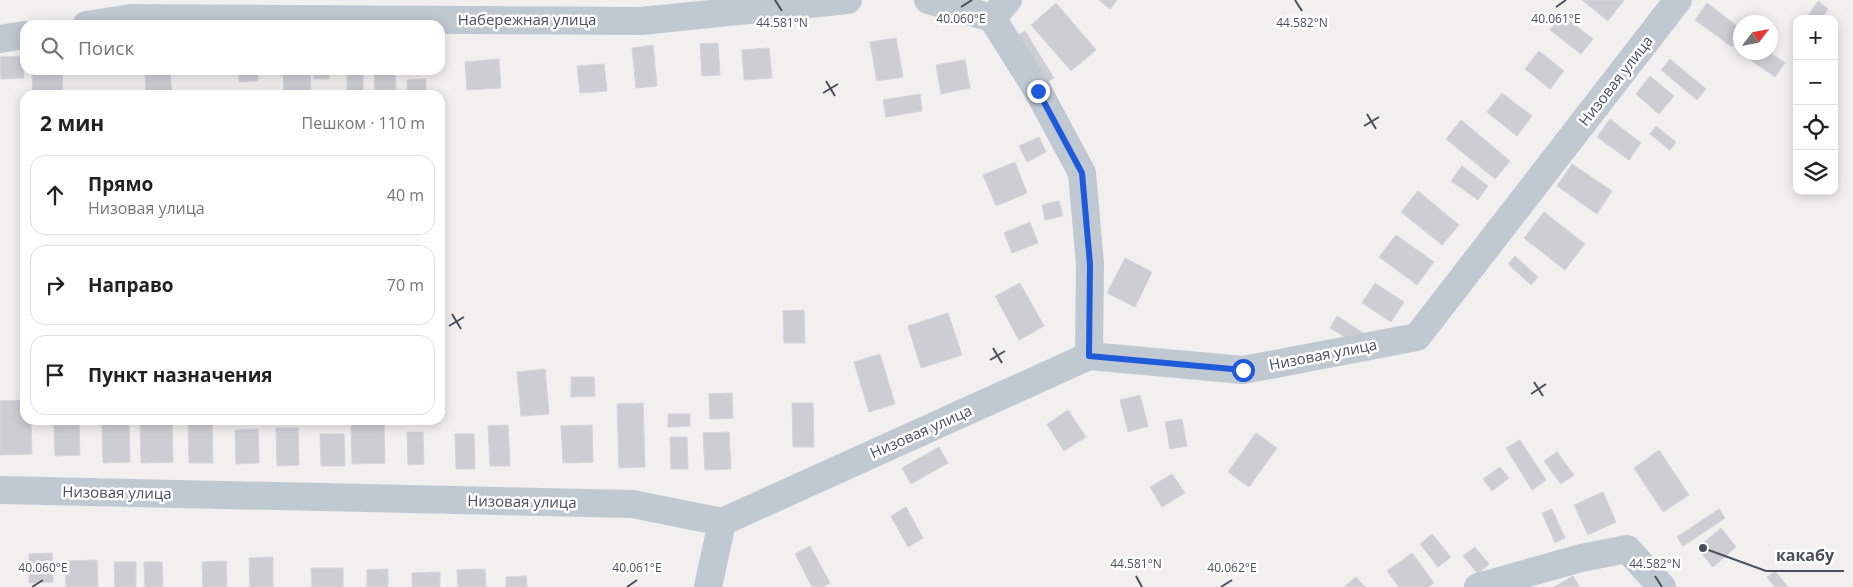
<!DOCTYPE html>
<html lang="ru">
<head>
<meta charset="utf-8">
<style>
	body { margin:0; font-family:"Open Sans",sans-serif; background:#f2f2f2; color:#222 }
	.controls { position:absolute; right:15px; top:15px; display:grid; overflow:hidden; border-radius:10px; box-shadow:0 2px 12px #0003 }
	.controls button { width:45px; height:45px; display:grid; place-items:center; padding:0; border:0; border-bottom:1px solid #e0e0e0; background:#fff; color:#222; font:25px sans-serif }
	.compass { position:absolute; left:1733px; top:15px; width:45px; height:45px; border-radius:50%; background:#fff; box-shadow:0 2px 12px #0003; rotate:58deg }
	.stop { position:absolute; width:15px; height:15px; margin:-11px; border:4px solid #1f5adb; border-radius:50%; background:#fff }
	.stop.end { background:#1f5adb; border-color:#fff; box-shadow:0 1px 5px #0008 }
	.list { margin:0; padding:0; list-style:none }
	h2 { display:flex; justify-content:space-between; align-items:center; height:65px; margin:0; padding:0 20px; font-size:21px }
	h2 small { font-size:16px; font-weight:400; color:#767676 }
	.list li { display:grid; grid-template-columns:32px 1fr auto; gap:15px; align-items:center; box-sizing:border-box; height:80px; margin:0 10px 10px; padding:0 10px; border:1px solid #e0e0e0; border-radius:15px }
	.list b { display:block; font-size:19px; white-space:nowrap }
	.list p { margin:0; font-size:16px; white-space:nowrap; color:#767676 }
	.list em { font-size:16px; font-style:normal; color:#767676 }
	.icon { flex:none; width:28px; height:28px; fill:none; stroke:currentColor; stroke-width:2; stroke-linecap:round; stroke-linejoin:round }
	.map { position:relative; flex:none; width:1853px; height:587px; overflow:hidden }
	.search { position:absolute; background:#fff; box-shadow:0 2px 12px #0003; left:20px; top:20px; width:425px; height:55px; display:flex; align-items:center; gap:12px; box-sizing:border-box; padding:0 18px; border-radius:15px; color:#767676; font-size:19px }
	.panel { position:absolute; background:#fff; box-shadow:0 2px 12px #0003; left:20px; top:90px; width:425px; height:335px; border-radius:15px }
	.map>svg:first-child { display:block }
	.building { fill:#ccced4; stroke:#d3d5da }
	.lines { fill:none; stroke-linecap:round; stroke-linejoin:round }
	.minor { stroke:#c0c8d1; stroke-width:28 }
	.route { stroke:#1f5adb; stroke-width:6 }
	.ticks { fill:none; stroke:#48505c; stroke-width:2 }
	.labels { text-anchor:middle; stroke-width:5; stroke-linejoin:round; paint-order:stroke }
	.street-label { font-size:15px; fill:#48505c; stroke:#fff }
	.ticks-label { font-size:12px; text-anchor:middle; fill:#48505c; stroke:#fff; stroke-width:5; stroke-linejoin:round; paint-order:stroke }
	.leader { fill:none; stroke:#48505c; stroke-width:2 }
	.callout-dot { fill:#48505c; stroke:#fff; stroke-width:2 }
	.callout-label { font-size:16px; text-anchor:middle; font-weight:bold; fill:#48505c; stroke:#fff; stroke-width:5; stroke-linejoin:round; paint-order:stroke }
</style>
</head>
<body>
<div class="map">
<svg width="1853" height="587" viewBox="0 0 1853 587">
	<rect width="100%" height="100%" fill="#f2f0ef"/>
	<path class="building" d="M1099,0H1117L1110,9Z
		M1582,0H1624L1608,21Z
		M1818,1L1828,9L1821,19H1806Z
		M1056,3L1096,50L1071,71L1031,25Z
		M1707,3L1740,28V35L1732,47L1695,20Z
		M1562,15L1593,39L1581,54L1550,30Z
		M1025,31L1054,78L1042,85L1013,38Z
		M896,38L903,77L877,81L870,42Z
		M718,43L720,75L702,76L700,44Z
		M653,45L657,86L636,88L632,48Z
		M769,48L772,78L744,80L742,50Z
		M1539,51L1564,71L1550,89L1525,69Z
		M1754,52H1770L1785,63L1775,77L1749,59Z
		M22,56L24,78L1,79L0,57Z
		M499,59L501,88L467,90L465,62Z
		M1670,59L1706,89L1697,100L1661,70Z
		M965,60L970,88L941,94L936,65Z
		M604,64L607,91L580,93L577,66Z
		M32,70H62L63,94L33,95Z
		M145,70H170L172,95H146Z
		M239,70H258V81L239,82Z
		M283,70H310L311,91L284,92Z
		M314,70H329V79H314Z
		M347,70H363V90H347Z
		M374,70H395L396,89L375,90Z
		M1650,76L1674,96L1659,114L1636,94Z
		M426,79V95H407V80Z
		M1502,93L1532,116L1517,136L1487,112Z
		M920,94L922,111L886,117L883,100Z
		M1610,119L1641,143L1629,160L1597,137Z
		M1461,120L1510,161L1495,179L1446,139Z
		M1656,126L1676,142L1670,150L1650,134Z
		M1039,137L1046,152L1027,162L1019,146Z
		M1015,162L1027,193L996,206L983,175Z
		M1572,164L1612,191L1597,214L1557,186Z
		M1462,166L1488,186L1478,200L1451,181Z
		M1418,191L1459,225L1442,245L1401,212Z
		M1059,201L1063,216L1045,220L1042,205Z
		M1544,212L1585,244L1565,270L1524,238Z
		M1030,222L1038,243L1012,253L1004,233Z
		M1396,235L1434,262L1417,285L1379,257Z
		M1515,256L1538,277L1531,285L1508,264Z
		M1125,258L1152,272L1135,307L1107,293Z
		M1020,283L1044,326L1019,340L995,296Z
		M1375,283L1404,302L1391,322L1362,303Z
		M804,310L805,343H784L783,311Z
		M948,313L962,355L921,368L908,326Z
		M1337,316L1365,334L1358,345L1330,328Z
		M880,354L895,404L869,412L854,362Z
		M545,369L549,414L521,416L517,372Z
		M571,377H594L595,396L571,397Z
		M732,393L733,418L710,419L709,394Z
		M1140,395L1148,426L1128,432L1120,400Z
		M25,400V420H31L32,454L0,455V401Z
		M643,403L645,467L619,468L617,404Z
		M792,403H813L814,447H793Z
		M1068,410L1086,437L1064,451L1047,424Z
		M668,414H690V426L668,427Z
		M1182,419L1187,446L1170,449L1165,422Z
		M140,420H172L173,462L141,463Z
		M188,420H212L213,463H189Z
		M129,423L130,462L103,463L102,424Z
		M384,423L385,463L352,464L351,424Z
		M54,425H79L80,455L55,456Z
		M508,425L510,466H490L488,426Z
		M592,425L593,462L563,463L561,426Z
		M276,428H298L299,465L277,466Z
		M258,429L259,463L236,464L235,430Z
		M407,432H423L424,464L408,465Z
		M729,432L731,469L705,470L703,433Z
		M1256,433L1277,448L1249,487L1228,472Z
		M320,434H344L345,466H321Z
		M455,434H474L475,469H456Z
		M670,437H687L688,469H671Z
		M1520,440L1546,480L1532,490L1506,448Z
		M939,447L948,463L911,484L902,468Z
		M1659,450L1689,495L1663,512L1634,468Z
		M1557,452L1574,475L1561,484L1544,461Z
		M1500,467L1509,478L1492,491L1483,479Z
		M1172,474L1185,493L1162,507L1150,487Z
		M1603,492L1616,522L1588,535L1574,505Z
		M906,507L923,538L908,547L891,516Z
		M1552,509L1565,538L1555,543L1542,513Z
		M1719,509L1725,518L1683,546L1677,537Z
		M1721,528L1736,547L1713,567L1697,548Z
		M1432,534L1451,557L1438,567L1420,544Z
		M810,546L830,583L823,587H812L795,554Z
		M1475,547L1489,564L1478,574L1463,556Z
		M52,553L53,582L29,583V554Z
		M1412,553L1434,583L1428,587H1399L1387,571Z
		M273,557V587H250L249,558Z
		M97,560L98,587H66L65,561Z
		M226,561L227,587H203L202,562Z
		M114,562H136V587H115Z
		M144,562H162L163,587H145Z
		M311,568H343V587H312Z
		M388,569V587H367V570Z
		M485,569L486,587H458L457,570Z
		M1775,571L1788,587H1775L1767,577Z
		M440,572V587H412V573Z
		M526,576L527,587H506V577Z
		M1573,576L1580,587H1554Z
		M1356,577L1365,587H1344Z"/>
	<g class="lines">
		<path class="minor" d="M928,0L992,18L1008,0
			M992,18L1038,91L1082,173L1090,264L1089,356
			M86,25L131,18L641,21L848,0
			M0,39L25,35
			M0,490L633,504L722,522L1089,356L1243,370L1417,337L1678,0
			M708,587L722,522
			M1478,587L1581,558L1627,549L1662,587"/>
	</g>
	<g class="lines">
		<path class="route" d="M1038,91L1082,173L1090,264L1089,356L1243,370"/>
	</g>
	<path class="ticks" d="M775,0L782,11M1295,0L1302,11M961,7L972,0M1556,7L1566,0M826,81L835,96M823,93L838,84M1367,114L1376,129M1364,126L1379,117M452,314L461,329M449,326L464,317M993,348L1002,363M990,360L1005,351M1534,382L1543,396M1531,394L1546,384M1136,576L1142,587M1655,576L1662,587M32,587L43,580M627,587L637,580M1221,587L1232,580"/>
	<g class="labels">
		<g class="street-label">
			<text x="527" y="25">Набережная улица</text>
			<text transform="translate(1616 81) rotate(-52)" y="5">Низовая улица</text>
			<text transform="translate(1323 355) rotate(-11)" y="5">Низовая улица</text>
			<text transform="translate(921 432) rotate(-24)" y="5">Низовая улица</text>
			<text transform="translate(117 493) rotate(1)" y="5">Низовая улица</text>
			<text transform="translate(522 502) rotate(1)" y="5">Низовая улица</text>
		</g>
	</g>
	<g class="ticks-label">
		<text x="961" y="23">40.060°E</text>
		<text x="1556" y="23">40.061°E</text>
		<text x="1302" y="27">44.582°N</text>
		<text x="782" y="27">44.581°N</text>
		<text x="1136" y="568">44.581°N</text>
		<text x="1655" y="568">44.582°N</text>
		<text x="43" y="572">40.060°E</text>
		<text x="637" y="572">40.061°E</text>
		<text x="1232" y="572">40.062°E</text>
	</g>
	<path class="leader" d="M1703 548L1766 571H1844"/>
	<circle class="callout-dot" cx="1703" cy="548" r="5"/>
	<g class="callout-label">
		<text x="1805" y="561">какабу</text>
	</g>
</svg>
<div class="controls">
<button>+</button>
<button>−</button>
<button><svg class="icon" aria-label="locate" viewBox="0 0 24 24"><circle cx="12" cy="12" r="6"/><path d="M12 2v4M12 18v4M2 12h4M18 12h4"/></svg></button>
<button><svg class="icon" aria-label="layers" viewBox="0 0 24 24"><path d="M12 4l9 5-9 5-9-5zM3 14l9 5 9-5"/></svg></button>
</div>
<svg class="compass" viewBox="-18 -18 36 36"><path d="M0-13l5 13h-10z" fill="#e53935"/><path d="M0 13l5-13h-10z" fill="#767676"/></svg>
<div class="stop" style="left:1243px;top:370px"></div>
<div class="stop end" style="left:1038px;top:91px"></div>
<div class="search"><svg class="icon" aria-label="search" viewBox="0 0 24 24"><circle cx="10" cy="10" r="6"/><path d="M15 15l6 6"/></svg>Поиск</div>
<section class="panel">
<h2>2 мин<small>Пешком · 110 m</small></h2>
<ul class="list">
<li><svg class="icon" aria-label="ahead" viewBox="0 0 24 24"><path d="M12 20V5M6 11l6-6 6 6"/></svg><div><b>Прямо</b><p>Низовая улица</p></div><em>40 m</em></li>
<li><svg class="icon" aria-label="right" viewBox="0 0 24 24"><path d="M7 20v-9h11M14 6l5 5-5 5"/></svg><div><b>Направо</b></div><em>70 m</em></li>
<li><svg class="icon" aria-label="arrive" viewBox="0 0 24 24"><path d="M6 21V4h12l-3 4 3 4H6"/></svg><div><b>Пункт назначения</b></div></li>
</ul>
</section>
</div>
</body>
</html>
